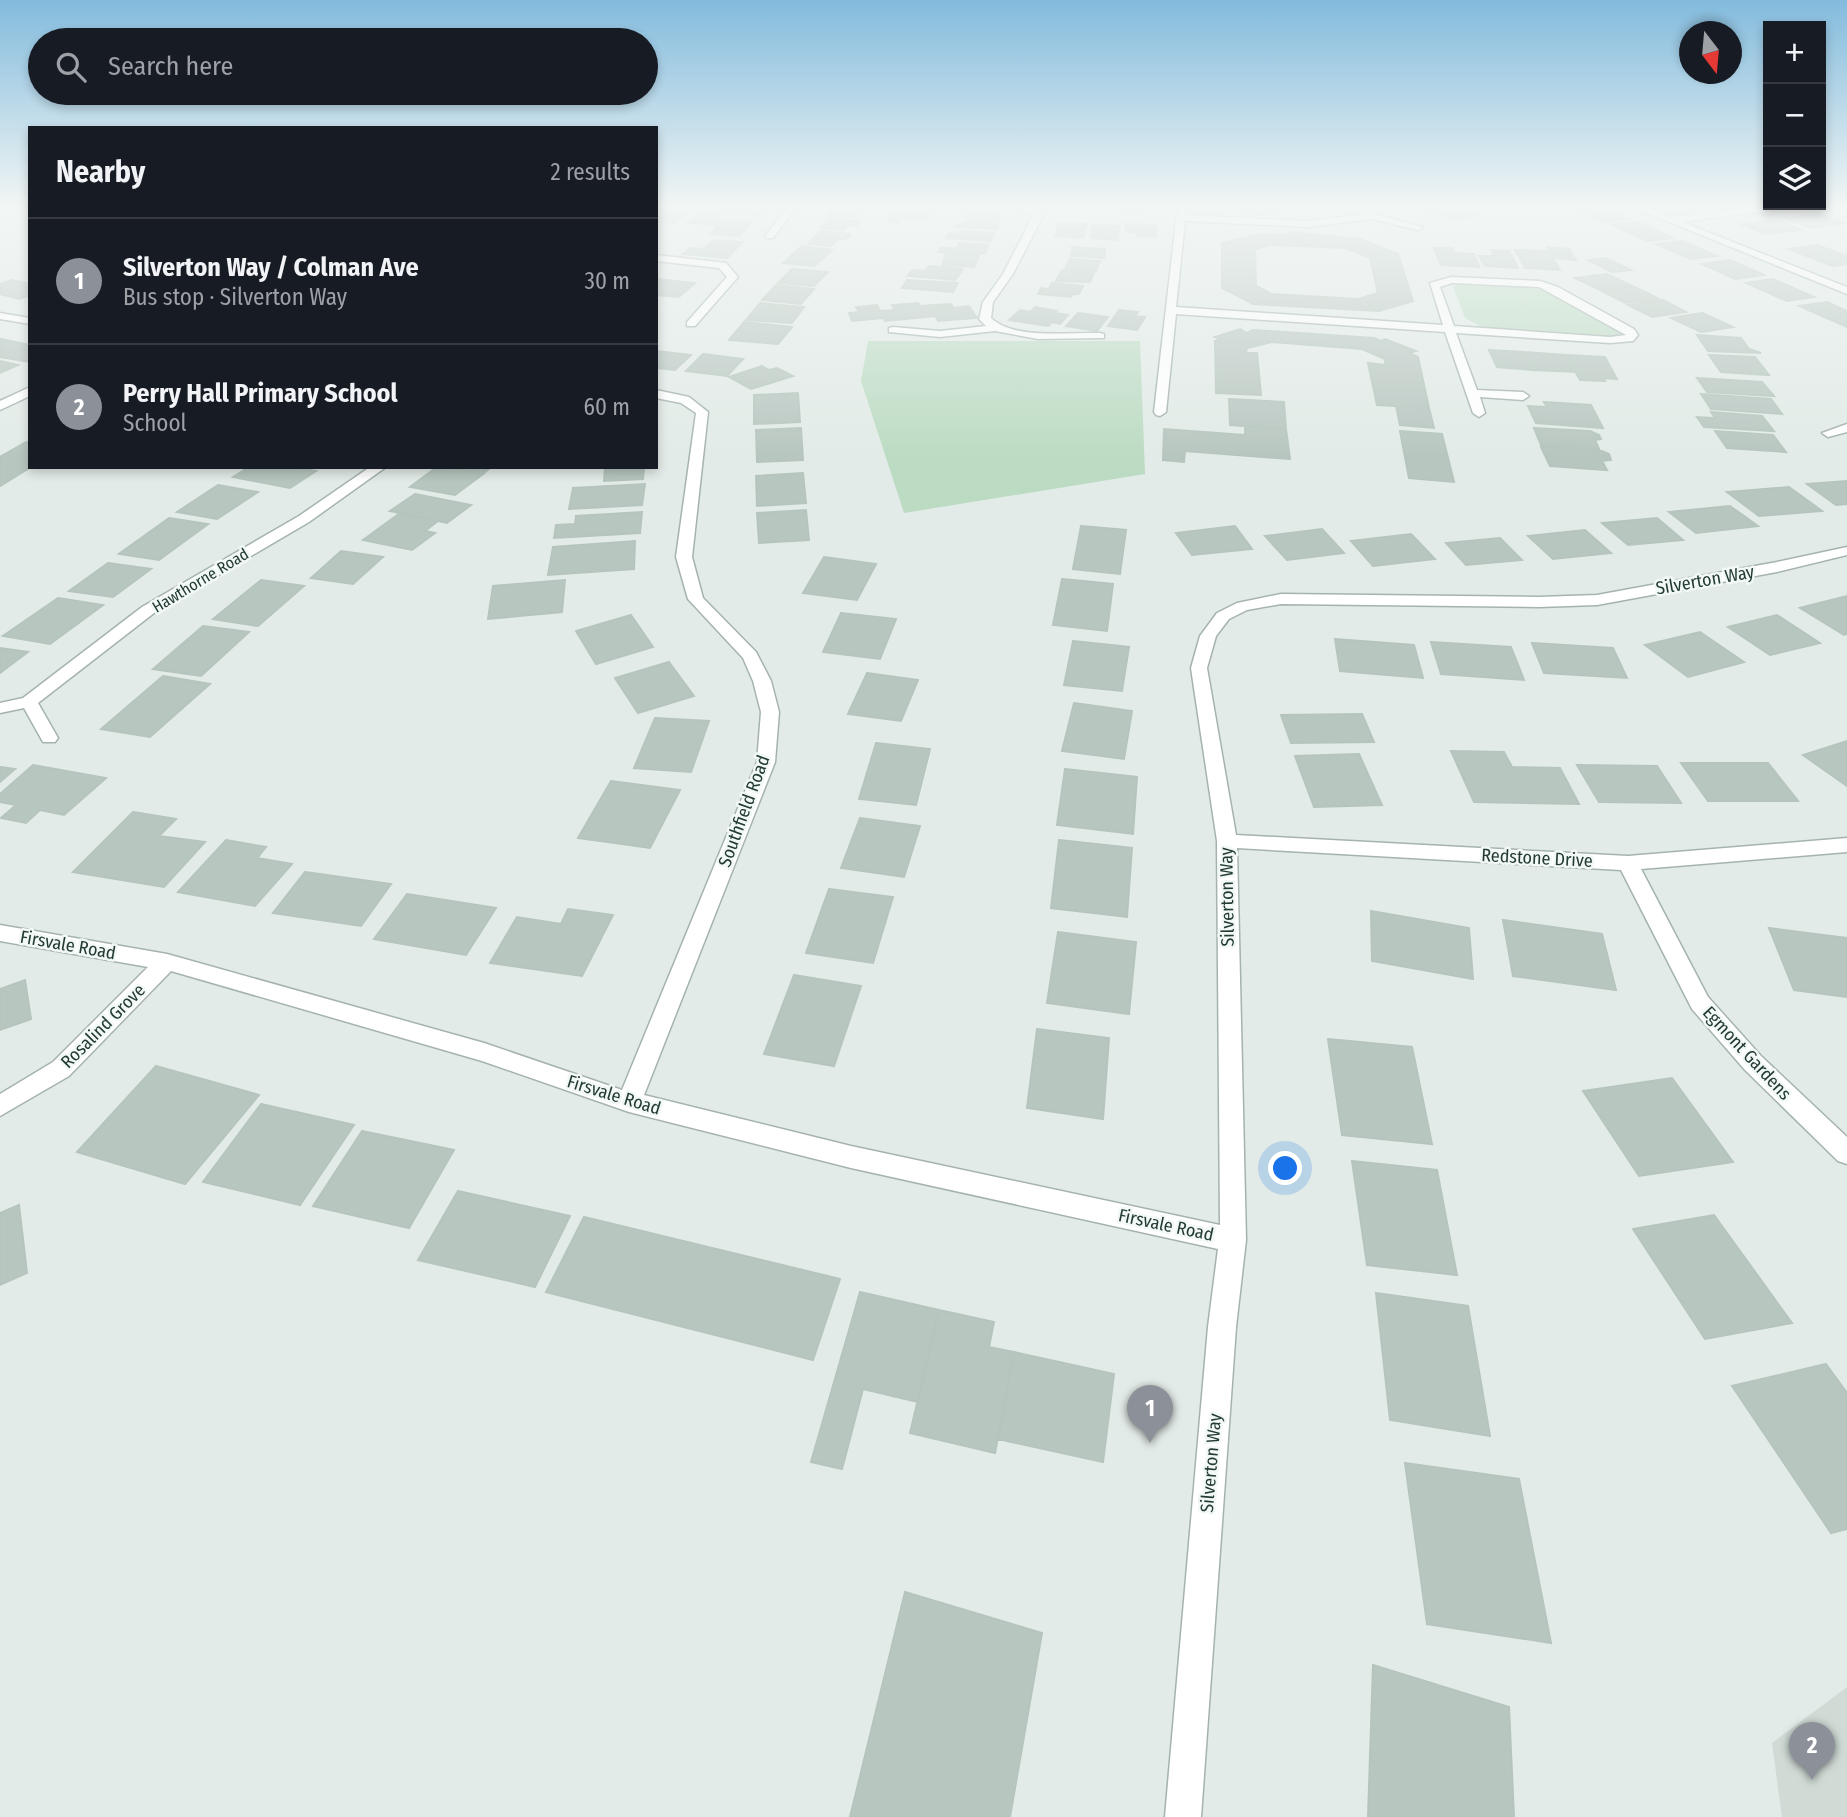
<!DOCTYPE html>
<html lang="en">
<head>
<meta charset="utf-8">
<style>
	body { margin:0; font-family:"Fira Sans Condensed",sans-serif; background:#20242c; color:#f1f3f6 }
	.controls { position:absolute; right:21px; top:21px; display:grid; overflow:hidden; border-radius:0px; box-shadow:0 4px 10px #0003 }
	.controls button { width:63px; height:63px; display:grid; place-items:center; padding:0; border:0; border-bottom:2px solid #363941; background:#171b24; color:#f1f3f6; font:35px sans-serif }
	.compass { position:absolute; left:1679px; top:21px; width:63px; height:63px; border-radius:50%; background:#171b24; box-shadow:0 4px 10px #0003; rotate:164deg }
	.you { position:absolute; left:1286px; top:1169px; width:24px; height:24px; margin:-18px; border:5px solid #fff; border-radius:50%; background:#1a73e8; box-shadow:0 0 0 10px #1a73e833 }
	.badge { display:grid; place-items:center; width:46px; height:46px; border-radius:50%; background:#8c9099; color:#fff; font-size:23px; font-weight:700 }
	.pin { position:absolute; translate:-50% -58px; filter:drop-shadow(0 2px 4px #0008) }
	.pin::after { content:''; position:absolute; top:37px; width:24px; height:21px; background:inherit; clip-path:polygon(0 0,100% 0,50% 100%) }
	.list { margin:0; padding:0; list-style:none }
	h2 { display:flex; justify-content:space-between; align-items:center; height:91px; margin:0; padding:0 28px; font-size:30px }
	h2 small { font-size:23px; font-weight:400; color:#9ea1a6 }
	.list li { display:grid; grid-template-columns:46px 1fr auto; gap:21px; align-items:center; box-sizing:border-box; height:126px; padding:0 28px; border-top:2px solid #363941 }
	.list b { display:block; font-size:26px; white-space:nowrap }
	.list p { margin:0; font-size:23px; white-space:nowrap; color:#9ea1a6 }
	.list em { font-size:23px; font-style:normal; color:#9ea1a6 }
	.icon { flex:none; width:38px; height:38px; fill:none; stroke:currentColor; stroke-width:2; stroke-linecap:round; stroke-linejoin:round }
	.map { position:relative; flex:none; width:1847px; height:1817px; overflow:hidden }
	.search { position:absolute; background:#171b24; box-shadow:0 4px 10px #0003; left:28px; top:28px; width:630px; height:77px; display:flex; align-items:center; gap:18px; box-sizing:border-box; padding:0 24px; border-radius:38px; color:#9ea1a6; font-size:26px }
	.panel { position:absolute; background:#171b24; box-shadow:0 4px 10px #0003; left:28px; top:126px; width:630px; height:343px; border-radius:0px }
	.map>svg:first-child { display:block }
	.built { fill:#d0dbd6 }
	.green { fill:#bcdbc3 }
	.building { fill:#b8c6c0; stroke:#b5c5bd; stroke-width:2; fill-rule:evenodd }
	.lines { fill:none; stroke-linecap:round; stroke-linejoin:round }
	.minor-casing { stroke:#a5b3ae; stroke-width:3 }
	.tertiary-casing { stroke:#a5b3ae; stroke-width:3 }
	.minor { fill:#fff; fill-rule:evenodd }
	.tertiary { fill:#fff; fill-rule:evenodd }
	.labels { text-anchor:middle; stroke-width:5; stroke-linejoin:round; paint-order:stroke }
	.far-street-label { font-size:16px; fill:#233b34; stroke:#f2f8f5 }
	.street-label { font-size:18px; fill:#233b34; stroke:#f2f8f5 }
</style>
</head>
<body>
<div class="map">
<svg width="1847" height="1817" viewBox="0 0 1847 1817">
	<rect width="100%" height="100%" fill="#e2ebe7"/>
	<path class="built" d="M1847,1687V1817H1782L1772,1743Z"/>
	<path class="green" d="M1456,285L1532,287L1551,293L1622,334L1608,337L1486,329L1465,318L1453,287Z
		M868,341H1140L1145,474L904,513L861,381Z"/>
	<path class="building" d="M736,204H769L759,215L722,212L718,216L698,215L704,209L729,211Z
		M1089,204H1147L1146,210L1088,207Z
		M1235,204H1261L1284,211L1254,215Z
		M1414,204H1439L1448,208L1428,210Z
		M832,206H859L856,217L828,216Z
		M1598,206L1628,219L1605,222L1575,208Z
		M1448,208L1467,211L1478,216L1453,219L1433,210Z
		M656,209L688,212L674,223L656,221Z
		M897,209L931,212L925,220L903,218L897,223L888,221Z
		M998,211L1000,220L968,221L966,212Z
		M1820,214L1844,223L1811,228L1787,219Z
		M698,215L718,216L715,220L751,222L739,236L710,234L718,225L689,223Z
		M829,219L860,221L857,226L848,225L844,230L821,228Z
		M1775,220L1801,230L1765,234L1740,224Z
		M964,222L998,223V229L953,227Z
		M1638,222L1673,238L1647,241L1612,225Z
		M1059,223L1087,224L1083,238L1055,236Z
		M1125,224L1155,225L1157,237L1137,236L1136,232H1126Z
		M1093,225L1120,226L1118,240L1091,238Z
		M821,231L850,234V236L845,239H838L831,246L808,244Z
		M962,231L994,233L991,241L946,238L949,233L960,234Z
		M1290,232L1360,239L1398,254L1413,301L1379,311L1253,304L1222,288V243L1259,234L1290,235ZM1271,245L1346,248L1370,258L1378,293L1358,299L1272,294L1256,286L1255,249Z
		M714,240L743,242L727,258L683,254L690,248L703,249Z
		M1683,241L1717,256L1690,259L1656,244Z
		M959,243L988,245L985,254L938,252L940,248H958Z
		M1817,245L1847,256V264L1832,266L1789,249Z
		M802,246L832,250L814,266L783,263Z
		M1072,247L1105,249V258L1071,256Z
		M1547,247L1569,249L1576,260L1553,258L1560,270L1525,268L1515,250L1549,251Z
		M1434,248H1452L1454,253L1474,254L1479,267L1441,265Z
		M1491,250L1509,251L1518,268L1485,266L1479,256H1494Z
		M946,254L979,256L974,267L942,265Z
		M1606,258L1631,270L1612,272L1588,260Z
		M1070,259L1100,261L1096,271L1065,269Z
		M1730,260L1764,275L1735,279L1702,264Z
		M929,266L963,269L955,280L908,276L912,270L925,271Z
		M792,269L828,272L814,286L778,283Z
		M1062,270L1094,273L1090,282L1056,281Z
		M1607,274L1632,286L1600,290L1575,278Z
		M656,279L695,283L679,297L656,295Z
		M1773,279L1814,297L1787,301L1746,283Z
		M12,280L30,284V295L19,299L0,294V284Z
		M907,280L958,283L953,292L902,288Z
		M1052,283L1083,286L1079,294H1073L1071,297L1038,294L1041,288L1049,289Z
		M776,285L814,289L801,304L762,300Z
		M1635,287L1659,299L1625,303L1602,291Z
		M1663,300L1686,312L1652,317L1628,305Z
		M1827,302L1847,311V327L1799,306Z
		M760,303L804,307L792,323L746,320Z
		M918,303L927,317L885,321L880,311L895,310L892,305Z
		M951,304L954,308L969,306L977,318L938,321L935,316L927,317L920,306Z
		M877,305L884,318L852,321L849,313L859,312L856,307Z
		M1035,307L1057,311L1054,313L1068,315L1060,324L1052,322L1048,326L1009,320L1020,310L1030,312Z
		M1119,310L1138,312L1135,316L1145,317L1137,330L1108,326Z
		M1078,313L1108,317L1097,331L1066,326Z
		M1702,313L1733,327L1701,332L1671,318Z
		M744,322L792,327L778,344L729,340Z
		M1240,329L1247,333L1253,330L1374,338L1381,341L1385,339L1416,351L1409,353L1418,357L1429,408L1377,405L1368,363L1385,365V359L1362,349L1272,342L1247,348L1246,353H1257L1261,395L1216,393L1215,341L1221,339L1215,337Z
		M1697,335L1741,338L1749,349L1761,353L1708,351Z
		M1,339L30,345V362L0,357Z
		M1489,350L1524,352L1532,370L1497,367Z
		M656,351L691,355L675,370L656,368Z
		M1524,352L1566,355L1576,372L1532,370Z
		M703,354L743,359L727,376L686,371Z
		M1566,355L1605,357L1617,379L1603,378L1605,381L1580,380Z
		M1709,355L1755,357L1769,375L1721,372Z
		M0,361L18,365L0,373Z
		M762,366L769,370L777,368L793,376L751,389L729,377Z
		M1697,378L1762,382L1774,396L1707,392Z
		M798,393L800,422L754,424V395Z
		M1701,394L1771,399L1782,414L1711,409Z
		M1229,399L1284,402L1286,429L1230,425Z
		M1544,402L1591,405L1603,428L1536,423L1528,406L1547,407Z
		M1396,406L1429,408L1434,428L1400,425Z
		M1711,412L1762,416L1774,431L1704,427L1697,417L1715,418Z
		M1245,426L1286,429L1290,459L1185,451L1184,462L1163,460L1164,429L1245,435Z
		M801,428L803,460L757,462L756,430Z
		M1534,428L1590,431L1599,435L1601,439L1595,440L1599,449L1541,445Z
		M1400,431L1442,434L1454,482L1409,478Z
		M1715,431L1773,435L1786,452L1727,448Z
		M26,442L30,443L31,467L0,486V457Z
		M1541,447L1602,451L1609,454L1611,460L1602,461L1607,470L1550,466Z
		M249,467H294L316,471L290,488L233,477Z
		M437,467H445L483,474L455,495L410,487Z
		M445,467H491L483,474Z
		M605,467H644L643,479L604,481Z
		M803,473L806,503L757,506L756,476Z
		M1847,481V504L1836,505L1807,484Z
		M645,484L642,505L569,509L573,488Z
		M218,485L258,492L217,519L177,512Z
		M1789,487L1822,511L1759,516L1727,492Z
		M415,494L471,505L447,523L390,511Z
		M1730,506L1758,526L1696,533L1669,512Z
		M806,510L809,540L759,543L757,513Z
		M642,512L640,533L554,538L556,525L575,524L576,516Z
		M400,513L438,521L425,531L435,533L412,550L363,540Z
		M169,518L208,524L159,560L119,554Z
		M1657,518L1683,540L1628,545L1602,523Z
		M1081,526L1126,530L1120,574L1073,569Z
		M1235,526L1252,549L1192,555L1176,533Z
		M1322,529L1344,553L1287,560L1265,536Z
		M1585,530L1611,553L1553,559L1528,536Z
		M1411,534L1435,559L1373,566L1351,541Z
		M1500,538L1522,560L1466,565L1446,543Z
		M635,541L634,569L548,575L553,547Z
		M341,551L383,557L353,584L311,578Z
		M824,557L876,564L857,600L803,593Z
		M108,563L151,569L113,597L69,591Z
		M1062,579L1113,584L1107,631L1053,625Z
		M261,580L304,586L258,626L213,619Z
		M565,580L562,612L488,619L493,586Z
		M1847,596V634L1844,635L1800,608Z
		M58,598L103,605L50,644L3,636Z
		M841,613L896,619L880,659L823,652Z
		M631,615L653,647L596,664L576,631Z
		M1777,615L1820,643L1770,655L1728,627Z
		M203,626L249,632L201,676L153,669Z
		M1700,632L1744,662L1688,677L1645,645Z
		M1335,639L1414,645L1423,678L1340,671Z
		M1073,641L1129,647L1122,691L1064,685Z
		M1431,642L1511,647L1524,680L1441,674Z
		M1532,643L1613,648L1627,678L1544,673Z
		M0,648L28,652L0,673Z
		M669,662L694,696L638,713L615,678Z
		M867,673L918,680L901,721L848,714Z
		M163,676L210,684L150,737L101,729Z
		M1074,703L1132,711L1124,759L1062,751Z
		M1362,714L1374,742L1291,743L1281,715Z
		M655,718L709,721L691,772L634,768Z
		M1847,741V786L1803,755Z
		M876,743L930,749L916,805L859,799Z
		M1451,751L1504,752L1512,767L1560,768L1579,804L1474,802Z
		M1359,754L1382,805L1314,807L1295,756Z
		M1681,763H1768L1798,801H1708Z
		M33,765L106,778L64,815L40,810L26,823L1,818L16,805L0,802V794Z
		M1577,765L1657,766L1681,803L1599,802Z
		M0,767L15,769L0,782Z
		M1065,769L1137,777L1133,834L1057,825Z
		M611,781L680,790L650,848L578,838Z
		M133,812L176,819L159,836L205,842L164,887L73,872Z
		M860,818L920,826L904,877L841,868Z
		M226,840L266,847L257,858L292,864L255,906L178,892Z
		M1059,840L1132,848L1127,917L1051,908Z
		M305,872L391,884L361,926L273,913Z
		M829,889L893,897L873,963L806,953Z
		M407,894L496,908L466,955L374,939Z
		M568,909L613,915L582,976L490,963L517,917L561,924Z
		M1371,911L1469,928L1473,979L1372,961Z
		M1503,920L1602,934L1616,990L1513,976Z
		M1769,928L1847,938V997L1794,990Z
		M1058,932L1136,942L1129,1014L1047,1003Z
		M794,975L861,986L834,1066L764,1054Z
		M25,980L31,1019L0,1030V989Z
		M1037,1029L1109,1038L1103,1119L1027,1108Z
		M1328,1039L1412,1047L1432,1144L1342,1135Z
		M156,1066L259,1095L185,1184L77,1152Z
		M1672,1078L1733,1162L1639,1176L1583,1091Z
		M261,1104L354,1125L300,1205L203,1182Z
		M362,1131L454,1150L409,1228L313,1206Z
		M1352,1161L1437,1170L1457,1275L1367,1265Z
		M458,1191L570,1216L535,1287L418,1260Z
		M19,1205L27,1273L0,1285V1213Z
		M1714,1215L1792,1323L1705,1339L1633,1229Z
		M584,1217L840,1279L813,1360L546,1292Z
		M860,1292L939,1310L918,1402L863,1389L842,1469L811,1462Z
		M1376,1293L1468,1306L1490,1436L1390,1420Z
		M939,1310L994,1322L989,1347L1014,1352L995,1453L910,1433Z
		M1014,1352L1114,1374L1103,1462L998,1439Z
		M1826,1364L1847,1393V1529L1831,1533L1732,1386Z
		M1405,1463L1519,1479L1551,1643L1427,1624Z
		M905,1592L1042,1633L1010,1817H850Z
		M1373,1665L1509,1707L1514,1817H1368Z"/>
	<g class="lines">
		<g class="minor-casing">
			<path id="minor" d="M790,204H799L773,238H767L765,236Z
				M984,204C1004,202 1028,200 1043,216L1013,274L993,302L991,318C1014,340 1069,332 1100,333L1104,334V338L1038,339L995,331L940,337L889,332V328L893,327L940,331L986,326L979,319L983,302L1003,274L1033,216L1020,209Z
				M1178,204H1187L1185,215L1309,221L1366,214V204H1374L1375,214L1423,227L1418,230L1371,219L1309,227L1185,221L1176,307L1443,325L1430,283L1451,277L1540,281L1558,287L1634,329L1638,335L1633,341L1610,343L1456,333L1477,390L1523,392L1529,396L1523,400L1480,397L1485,413L1479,417L1473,413L1445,332L1176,314L1166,412L1160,416L1156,415L1154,412ZM1452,283L1539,287L1626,335L1610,337L1454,326L1440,287Z
				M1625,204H1637L1671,217L1769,205H1792L1788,208L1682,222L1847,287V294Z
				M656,255L726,263L738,277L695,326H687V322L727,277L719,268L656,261Z
				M0,313L30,318V324L0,319Z
				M656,390L689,397L708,412L692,557L703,598L756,652L771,681L779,712L775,762L644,1095L851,1146L1220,1225L1217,841L1191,668L1200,636L1217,613L1237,603L1281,594L1539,597L1597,595L1777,562L1847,547V555L1777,572L1597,605L1539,607L1281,604L1247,610L1229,619L1216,636L1207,668L1236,835L1628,856L1847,838V852L1641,869L1708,997L1761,1056L1847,1137V1164L1838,1161L1745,1070L1692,1009L1621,870L1237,848L1246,1240L1236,1327L1201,1817H1165L1208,1327L1218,1249L851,1168L629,1112L482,1061L171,971L69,1076L0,1116V1094L53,1062L148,967L0,941V925L167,954L484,1043L622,1090L757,762L761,712L753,681L743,658L688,599L676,557L696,413L681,403L656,398Z
				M1847,424V432L1828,437L1822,433Z
				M370,467H386L309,522L154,613L38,703L58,738L55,742H43L24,708L0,713V703L23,698L142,607L299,516Z"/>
		</g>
		<g class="tertiary-casing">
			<path id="tertiary" d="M30,387V396L0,410V401Z"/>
		</g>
		<use href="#minor" class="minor"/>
		<use href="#tertiary" class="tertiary"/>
	</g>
	<linearGradient id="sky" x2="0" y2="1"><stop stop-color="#83bbdd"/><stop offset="0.45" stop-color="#f2f6f4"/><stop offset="1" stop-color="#f2f6f4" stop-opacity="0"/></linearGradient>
	<rect width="1847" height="458" fill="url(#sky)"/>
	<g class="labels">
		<g class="far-street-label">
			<text transform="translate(200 580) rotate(-31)" y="6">Hawthorne Road</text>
		</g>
		<g class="street-label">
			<text transform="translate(1705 580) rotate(-10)" y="6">Silverton Way</text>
			<text transform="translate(744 811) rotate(-70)" y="6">Southfield Road</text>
			<text transform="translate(1537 858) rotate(3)" y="6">Redstone Drive</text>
			<text transform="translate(1227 897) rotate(-91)" y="6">Silverton Way</text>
			<text transform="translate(68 945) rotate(10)" y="6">Firsvale Road</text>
			<text transform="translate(103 1026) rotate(-45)" y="6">Rosalind Grove</text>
			<text transform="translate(1747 1053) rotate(47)" y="6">Egmont Gardens</text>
			<text transform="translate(614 1095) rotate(17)" y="6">Firsvale Road</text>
			<text transform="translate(1166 1225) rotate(12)" y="6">Firsvale Road</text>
			<text transform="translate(1211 1463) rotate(-85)" y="6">Silverton Way</text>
		</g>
	</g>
</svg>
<div class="controls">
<button>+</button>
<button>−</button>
<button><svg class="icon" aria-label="layers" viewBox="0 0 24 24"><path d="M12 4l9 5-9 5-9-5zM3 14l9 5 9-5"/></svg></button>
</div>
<svg class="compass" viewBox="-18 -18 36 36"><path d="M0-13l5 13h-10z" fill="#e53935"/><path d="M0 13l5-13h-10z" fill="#9ea1a6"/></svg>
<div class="you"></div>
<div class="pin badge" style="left:1150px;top:1443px">1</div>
<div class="pin badge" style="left:1812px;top:1780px">2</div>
<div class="search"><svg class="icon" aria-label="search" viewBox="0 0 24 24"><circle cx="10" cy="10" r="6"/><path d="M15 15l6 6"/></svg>Search here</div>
<section class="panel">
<h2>Nearby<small>2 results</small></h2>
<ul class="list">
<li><span class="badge">1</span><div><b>Silverton Way / Colman Ave</b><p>Bus stop · Silverton Way</p></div><em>30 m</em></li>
<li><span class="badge">2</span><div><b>Perry Hall Primary School</b><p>School</p></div><em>60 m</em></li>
</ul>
</section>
</div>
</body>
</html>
